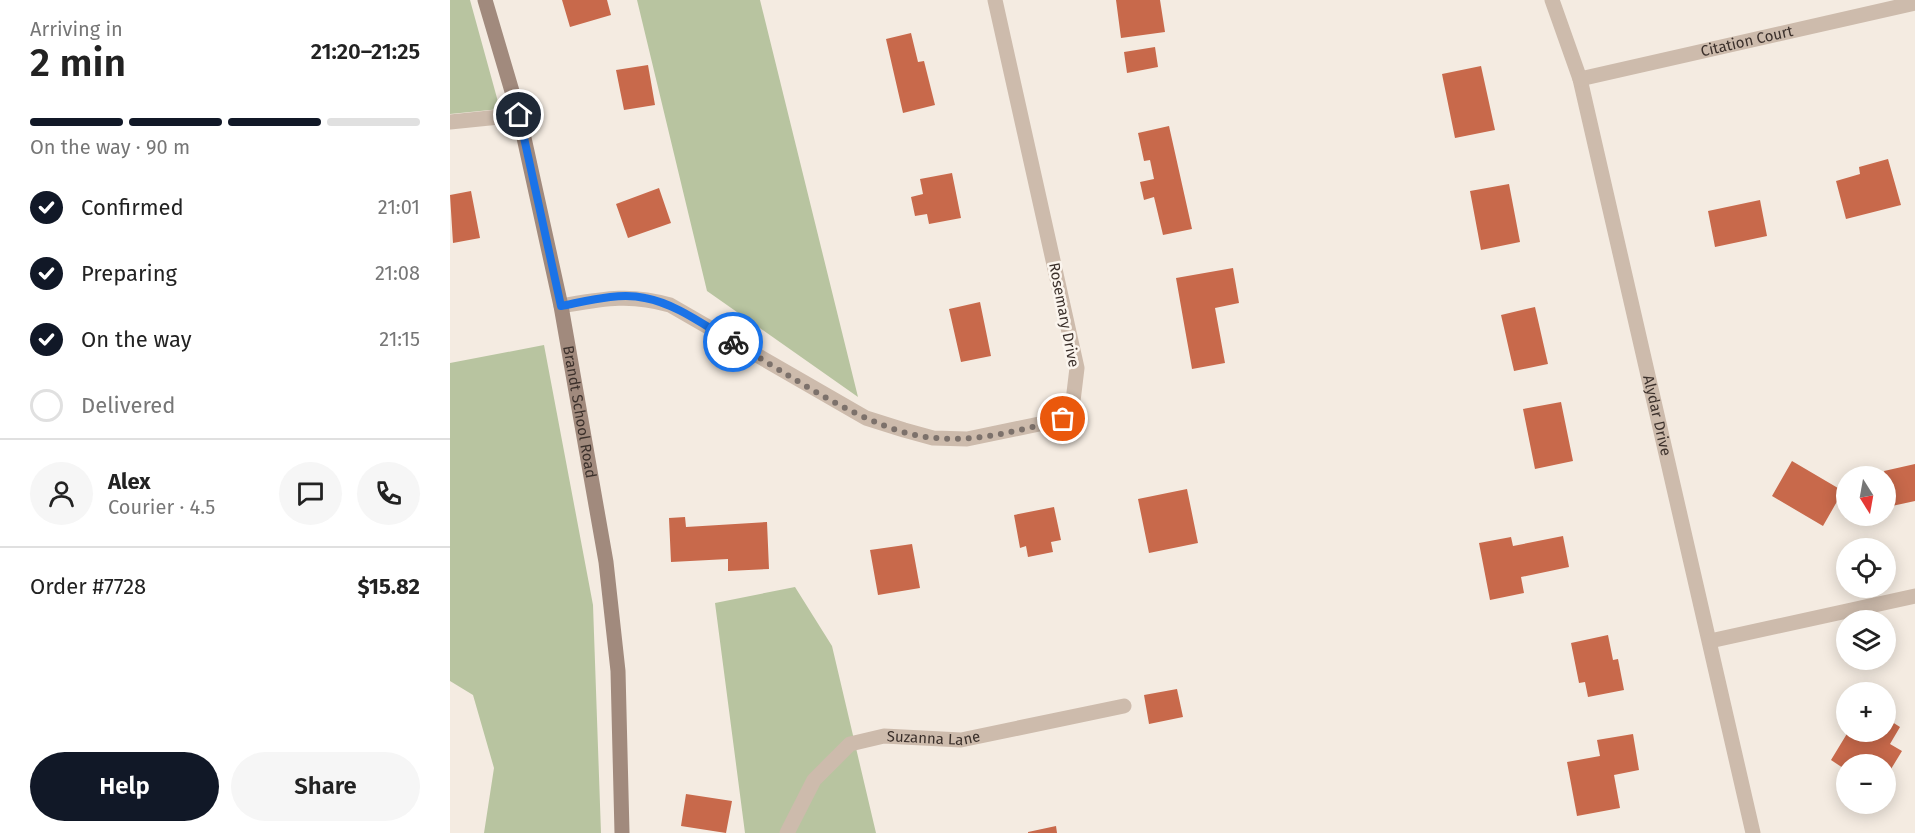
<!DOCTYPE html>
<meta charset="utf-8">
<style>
:root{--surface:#fff;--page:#f6f6f6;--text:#222;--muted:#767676;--line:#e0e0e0;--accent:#111827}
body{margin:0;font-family:"Fira Sans",sans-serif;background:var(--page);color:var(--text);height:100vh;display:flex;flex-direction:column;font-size:22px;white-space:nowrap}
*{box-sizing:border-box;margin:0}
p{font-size:20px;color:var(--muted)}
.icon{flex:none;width:33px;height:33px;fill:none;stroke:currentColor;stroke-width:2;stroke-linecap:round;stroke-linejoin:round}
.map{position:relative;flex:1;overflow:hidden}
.panel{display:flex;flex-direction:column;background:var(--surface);width:450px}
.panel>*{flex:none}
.needle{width:39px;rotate:169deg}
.buttons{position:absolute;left:1386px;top:466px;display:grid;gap:12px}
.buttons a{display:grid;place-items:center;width:60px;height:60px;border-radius:50%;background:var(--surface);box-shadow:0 3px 15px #0003;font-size:30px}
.pin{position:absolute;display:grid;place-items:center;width:51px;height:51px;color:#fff;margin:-26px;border:3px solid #fff;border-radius:50%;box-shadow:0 2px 6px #0007}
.courier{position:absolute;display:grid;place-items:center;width:60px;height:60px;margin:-30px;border:4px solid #1a73e8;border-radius:50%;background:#fff;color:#222;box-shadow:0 2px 8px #0007}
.headline em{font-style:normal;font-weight:600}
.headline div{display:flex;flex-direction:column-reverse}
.headline{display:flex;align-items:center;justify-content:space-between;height:102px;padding:0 30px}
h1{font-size:39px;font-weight:600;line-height:45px}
.bar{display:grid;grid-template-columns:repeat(4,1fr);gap:9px 6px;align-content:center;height:72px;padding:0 30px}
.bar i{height:8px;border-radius:4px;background:var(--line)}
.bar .active{background:var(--accent)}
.bar p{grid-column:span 4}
.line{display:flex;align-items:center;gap:15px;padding:0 30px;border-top:2px solid var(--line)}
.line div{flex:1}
.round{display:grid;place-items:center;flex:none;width:63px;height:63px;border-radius:32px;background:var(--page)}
ol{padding:0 30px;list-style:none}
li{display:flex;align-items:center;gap:18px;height:66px}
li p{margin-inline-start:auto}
li .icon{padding:6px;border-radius:50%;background:var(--accent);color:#fff;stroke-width:4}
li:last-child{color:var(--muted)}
li i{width:33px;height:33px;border:3px solid var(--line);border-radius:50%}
.action{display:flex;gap:12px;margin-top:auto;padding:12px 30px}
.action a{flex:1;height:69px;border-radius:36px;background:var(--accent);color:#fff;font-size:24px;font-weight:600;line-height:69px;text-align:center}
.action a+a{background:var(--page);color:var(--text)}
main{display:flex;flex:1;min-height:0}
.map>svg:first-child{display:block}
.green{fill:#b8c4a0}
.building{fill:#c8694b}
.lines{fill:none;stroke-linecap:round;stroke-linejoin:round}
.street{stroke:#cdbbac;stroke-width:15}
.secondary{stroke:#a18a7d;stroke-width:15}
.done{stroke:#7c716b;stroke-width:6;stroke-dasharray:0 10.8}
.route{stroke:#1a73e8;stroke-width:8}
.labels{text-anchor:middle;stroke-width:5;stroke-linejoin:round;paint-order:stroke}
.street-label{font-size:15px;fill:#3b302b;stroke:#fbf5ee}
</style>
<main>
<section class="panel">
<div class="headline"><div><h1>2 min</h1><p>Arriving in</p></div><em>21:20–21:25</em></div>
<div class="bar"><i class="active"></i><i class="active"></i><i class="active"></i><i></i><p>On the way · 90 m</p></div>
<ol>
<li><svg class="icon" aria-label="check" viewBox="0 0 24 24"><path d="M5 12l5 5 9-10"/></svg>Confirmed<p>21:01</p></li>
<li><svg class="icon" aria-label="check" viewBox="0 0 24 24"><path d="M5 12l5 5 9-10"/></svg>Preparing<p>21:08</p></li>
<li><svg class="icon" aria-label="check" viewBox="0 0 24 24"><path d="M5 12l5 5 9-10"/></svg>On the way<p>21:15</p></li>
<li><i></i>Delivered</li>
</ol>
<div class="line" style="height:108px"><a class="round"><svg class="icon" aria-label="person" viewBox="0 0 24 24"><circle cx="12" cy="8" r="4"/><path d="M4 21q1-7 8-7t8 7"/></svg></a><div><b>Alex</b><p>Courier · 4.5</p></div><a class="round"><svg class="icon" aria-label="chat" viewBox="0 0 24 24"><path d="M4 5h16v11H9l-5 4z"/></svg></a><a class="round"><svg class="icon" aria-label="phone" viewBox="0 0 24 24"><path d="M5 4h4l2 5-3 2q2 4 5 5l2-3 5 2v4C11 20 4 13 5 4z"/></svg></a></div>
<div class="line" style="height:78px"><div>Order #7728</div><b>$15.82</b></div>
<div class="action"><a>Help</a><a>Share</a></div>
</section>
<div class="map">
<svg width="1465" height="833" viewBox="0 0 1465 833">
<rect width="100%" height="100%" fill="#f4ebe1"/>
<path class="green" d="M0,0H20L50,109L0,114Z
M187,0H310L408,397L257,291Z
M94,345L143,605L151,833H34L44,768L23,695L0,681V363Z
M345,587L382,646L426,833H295L265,603Z"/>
<path class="building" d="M112,0H157L161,15L120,27Z
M666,0H710L715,32L671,38Z
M461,33L468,62L474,61L485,105L453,113L436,39Z
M705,47L708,67L677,73L674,52Z
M198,65L205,105L174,110L166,70Z
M1031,66L1045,130L1005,138L992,74Z
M719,126L742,229L713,235L704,197L694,200L690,182L704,179L700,160L694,161L688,133Z
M1438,159L1451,205L1396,219L1386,181L1410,174L1409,167Z
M502,173L511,218L479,224L477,214L465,216L461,197L473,194L470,179Z
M1059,184L1070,242L1031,250L1020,191Z
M209,188L221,223L178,238L166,204Z
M21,191L30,238L3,243L0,195Z
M1310,200L1317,236L1265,247L1258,211Z
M783,268L789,303L765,308L775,363L742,369L726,278Z
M530,302L541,356L511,362L499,309Z
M1085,307L1098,364L1064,371L1051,315Z
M1111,402L1123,461L1085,469L1073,409Z
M1342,461L1393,491L1373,526L1322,496Z
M1465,464V501L1442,506L1434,471Z
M737,489L748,543L699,553L688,499Z
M604,507L611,540L601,542L603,552L578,557L576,546L570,548L564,515Z
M235,517L236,527L317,522L319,569L278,571V559L221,562L219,518Z
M1113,536L1119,567L1071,577L1074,593L1040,600L1029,543L1061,537L1063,546Z
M462,544L470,588L428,595L420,550Z
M1158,635L1163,660L1168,659L1174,690L1138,697L1135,682L1129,683L1121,643Z
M727,689L733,717L699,724L694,695Z
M1436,718L1450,727L1440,744L1452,751L1438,774L1436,765H1396V770L1381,760L1398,732H1436Z
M1183,734L1189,770L1164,775L1170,808L1127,816L1117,762L1150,756L1147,740Z
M236,794L282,801L276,833L231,826Z
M606,826L607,833H578V832Z"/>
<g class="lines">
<g class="street">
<path id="s1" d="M1102,0L1130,79L1303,833"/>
<path id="s2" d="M1130,79L1465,3"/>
<path d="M0,122L69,115"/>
<path d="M111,306C152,299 179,293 220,305L416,418L454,430L483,438L517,439L613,419L623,401L627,368L545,0"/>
<path d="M1260,641L1465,596"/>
<path id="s3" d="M337,833L364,780L400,744L434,736L511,740L674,706"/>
</g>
<path class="secondary" id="s4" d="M35,0L69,115L111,306L156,562L168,671L172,833"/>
</g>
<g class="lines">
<path class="done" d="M283,342C339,374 421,434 486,438C528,442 572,430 613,419"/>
<path class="route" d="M69,115L111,306C137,301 169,292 195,298C227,304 255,326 283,342"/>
</g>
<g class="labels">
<g class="street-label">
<text dy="5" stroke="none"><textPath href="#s2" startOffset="171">Citation Court</textPath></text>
<text transform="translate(614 315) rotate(79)" y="5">Rosemary Drive</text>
<text dy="5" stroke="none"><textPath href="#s4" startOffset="423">Brandt School Road</textPath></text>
<text dy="5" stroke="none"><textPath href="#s1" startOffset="429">Alydar Drive</textPath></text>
<text dy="5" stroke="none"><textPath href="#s3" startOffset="195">Suzanna Lane</textPath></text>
</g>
</g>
</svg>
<div class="buttons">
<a><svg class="needle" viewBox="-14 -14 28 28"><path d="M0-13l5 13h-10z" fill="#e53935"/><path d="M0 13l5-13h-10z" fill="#767676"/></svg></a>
<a><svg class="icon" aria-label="locate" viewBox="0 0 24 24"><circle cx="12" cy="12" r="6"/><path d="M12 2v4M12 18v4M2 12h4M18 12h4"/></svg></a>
<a><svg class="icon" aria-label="layers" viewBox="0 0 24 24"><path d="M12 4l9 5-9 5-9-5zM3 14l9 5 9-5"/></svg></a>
<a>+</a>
<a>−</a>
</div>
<div class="pin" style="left:613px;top:419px;background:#ea580c"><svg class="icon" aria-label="bag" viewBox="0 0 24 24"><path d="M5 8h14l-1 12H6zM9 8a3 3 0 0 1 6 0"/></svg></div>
<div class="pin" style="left:69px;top:115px;background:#1f2937"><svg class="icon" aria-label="home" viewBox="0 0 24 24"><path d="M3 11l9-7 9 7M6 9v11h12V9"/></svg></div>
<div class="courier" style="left:283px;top:342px"><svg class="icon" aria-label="bike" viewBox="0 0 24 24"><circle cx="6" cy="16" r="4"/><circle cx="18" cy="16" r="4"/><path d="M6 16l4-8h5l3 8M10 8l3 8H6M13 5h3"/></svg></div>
</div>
</main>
